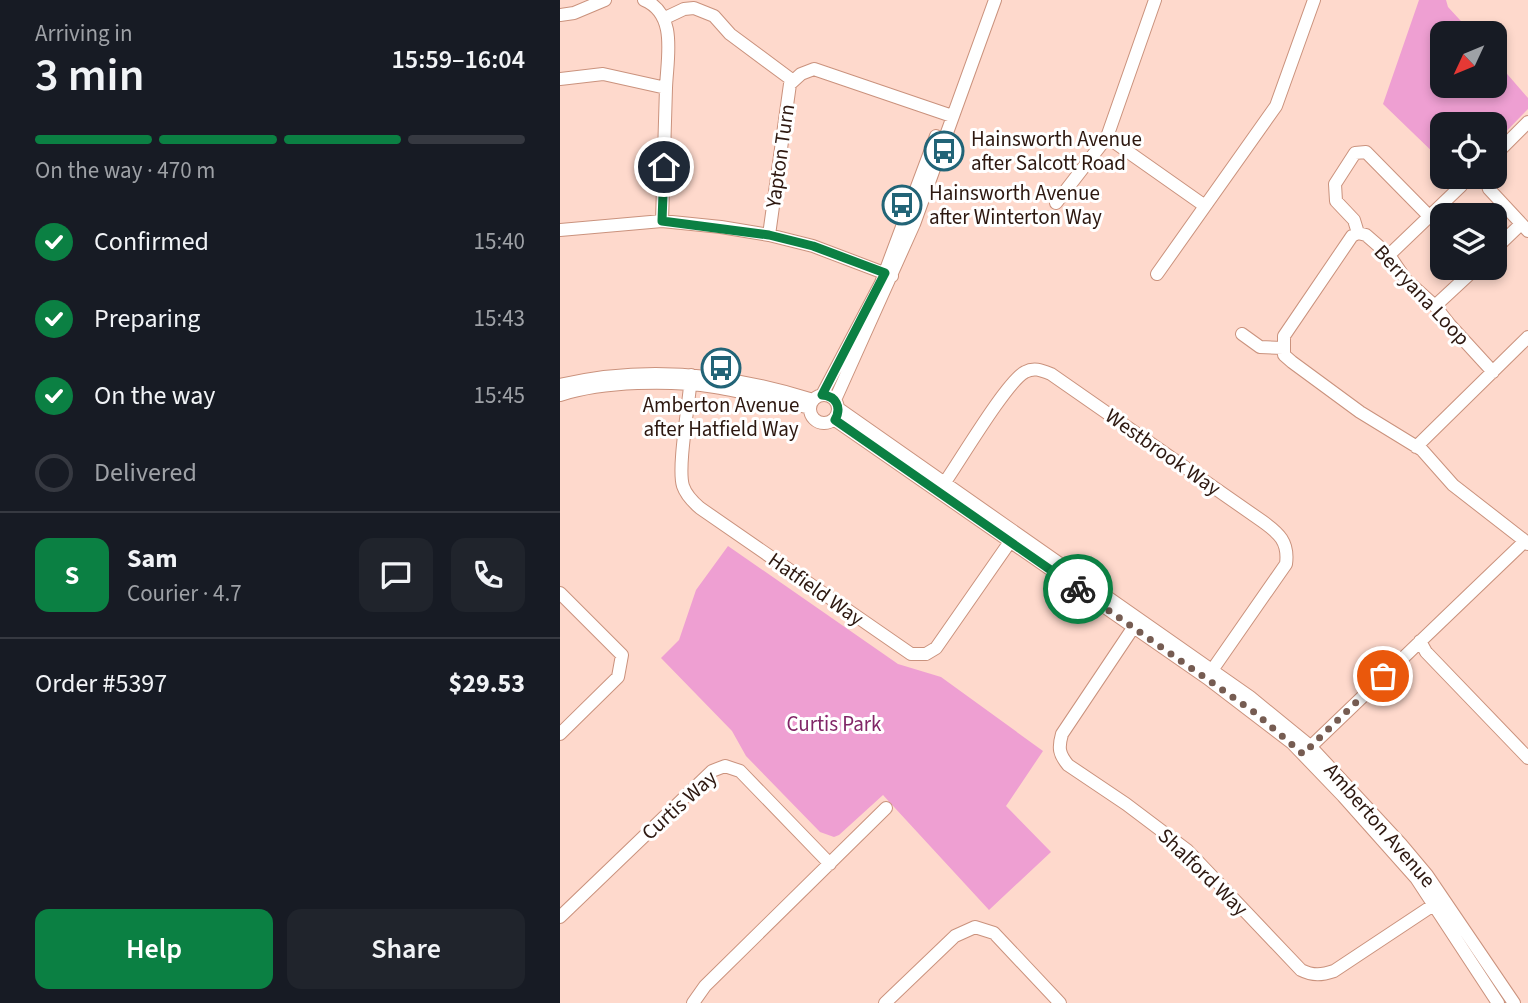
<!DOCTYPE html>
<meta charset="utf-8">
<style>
:root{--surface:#171b24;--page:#20242c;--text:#f1f3f6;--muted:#9ea1a6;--line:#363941;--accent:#0b8043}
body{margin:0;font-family:"Source Sans 3",sans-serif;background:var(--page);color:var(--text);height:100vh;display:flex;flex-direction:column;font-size:26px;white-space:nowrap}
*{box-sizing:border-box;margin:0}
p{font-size:23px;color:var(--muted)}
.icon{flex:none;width:38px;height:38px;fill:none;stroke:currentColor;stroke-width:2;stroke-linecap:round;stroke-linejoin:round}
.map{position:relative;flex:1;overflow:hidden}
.panel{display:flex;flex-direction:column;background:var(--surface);width:560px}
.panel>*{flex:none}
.needle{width:46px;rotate:226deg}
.fabs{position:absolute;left:870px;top:21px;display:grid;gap:14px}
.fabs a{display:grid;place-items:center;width:77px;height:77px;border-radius:14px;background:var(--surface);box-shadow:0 4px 10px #0003;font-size:35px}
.pin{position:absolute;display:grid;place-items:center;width:60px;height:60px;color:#fff;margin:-30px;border:4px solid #fff;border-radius:50%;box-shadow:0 2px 7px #0007}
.courier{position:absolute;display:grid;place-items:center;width:70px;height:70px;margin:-35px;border:5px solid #0b8043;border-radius:50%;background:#fff;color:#222;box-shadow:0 2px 9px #0007}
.overview em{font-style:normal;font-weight:600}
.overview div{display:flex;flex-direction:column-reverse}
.overview{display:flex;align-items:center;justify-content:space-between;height:119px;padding:0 35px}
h1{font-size:46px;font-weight:600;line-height:52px}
.bar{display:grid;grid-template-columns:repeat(4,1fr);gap:10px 7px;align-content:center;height:84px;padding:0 35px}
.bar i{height:9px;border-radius:5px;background:var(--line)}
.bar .current{background:var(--accent)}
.bar p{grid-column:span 4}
.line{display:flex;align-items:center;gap:18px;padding:0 35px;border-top:2px solid var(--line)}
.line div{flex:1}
.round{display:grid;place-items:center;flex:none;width:74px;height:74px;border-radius:14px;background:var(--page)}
ol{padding:0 35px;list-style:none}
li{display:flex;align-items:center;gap:21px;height:77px}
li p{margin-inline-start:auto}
li .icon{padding:7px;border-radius:50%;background:var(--accent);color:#fff;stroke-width:4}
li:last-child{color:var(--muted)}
li i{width:38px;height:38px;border:4px solid var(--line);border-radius:50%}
.button{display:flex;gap:14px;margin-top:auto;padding:14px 35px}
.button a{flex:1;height:80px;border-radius:14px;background:var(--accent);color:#fff;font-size:28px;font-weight:600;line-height:80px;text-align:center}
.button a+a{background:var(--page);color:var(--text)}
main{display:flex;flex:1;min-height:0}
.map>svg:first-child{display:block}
.green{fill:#ee9fd2}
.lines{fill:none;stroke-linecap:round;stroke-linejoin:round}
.minor-casing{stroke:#ca927d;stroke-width:14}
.minor{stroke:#fff;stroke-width:12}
.done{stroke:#765c52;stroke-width:7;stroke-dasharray:0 12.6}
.route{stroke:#0b8043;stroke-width:9}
.labels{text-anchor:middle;stroke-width:6;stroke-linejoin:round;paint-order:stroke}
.poi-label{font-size:21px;fill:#2d1810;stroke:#fff;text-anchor:start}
.street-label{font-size:21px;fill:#2d1810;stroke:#fff}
.park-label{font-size:21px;fill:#812667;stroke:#fff}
</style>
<main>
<section class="panel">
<div class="overview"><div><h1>3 min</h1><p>Arriving in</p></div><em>15:59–16:04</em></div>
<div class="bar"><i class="current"></i><i class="current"></i><i class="current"></i><i></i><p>On the way · 470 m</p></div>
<ol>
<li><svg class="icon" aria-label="check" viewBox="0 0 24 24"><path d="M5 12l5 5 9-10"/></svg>Confirmed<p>15:40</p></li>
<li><svg class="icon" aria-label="check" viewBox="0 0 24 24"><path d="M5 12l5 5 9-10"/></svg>Preparing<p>15:43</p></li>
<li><svg class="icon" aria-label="check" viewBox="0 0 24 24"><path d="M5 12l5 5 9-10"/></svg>On the way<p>15:45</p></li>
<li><i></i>Delivered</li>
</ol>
<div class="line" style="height:126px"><b class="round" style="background:var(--accent);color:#fff">S</b><div><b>Sam</b><p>Courier · 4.7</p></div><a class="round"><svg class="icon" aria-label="chat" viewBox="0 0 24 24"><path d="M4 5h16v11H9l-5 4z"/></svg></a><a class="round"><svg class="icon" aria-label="phone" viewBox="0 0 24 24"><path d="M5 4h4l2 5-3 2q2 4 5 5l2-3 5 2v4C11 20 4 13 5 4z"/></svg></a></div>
<div class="line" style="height:91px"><div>Order #5397</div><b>$29.53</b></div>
<div class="button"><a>Help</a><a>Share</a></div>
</section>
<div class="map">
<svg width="968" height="1003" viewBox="0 0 968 1003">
<rect width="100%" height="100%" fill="#fed9cc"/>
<path class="green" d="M859,0H886L888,7L912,33H882V86H934L935,60L968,98V109L935,143L934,124H882V161L823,104Z
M168,546L338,664L381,677L483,751L446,806L491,852L429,910L323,795L279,835L274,837L260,832L186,756L172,731L101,658L119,640L136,590Z"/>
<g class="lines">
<defs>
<path id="minor" d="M84,0C118,14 107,58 106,88
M0,15L14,13L45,0
M105,18L124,9L134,8L154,16L170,34L232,80
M0,79L43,74L106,88L102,221
M547,137L645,206
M934,156L968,122
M925,177L929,189L968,231
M496,203L547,137L595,0
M0,230L102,221L161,227L209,235L253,246L332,276
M798,233L794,220L776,201L775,184L795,153L806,152L869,216
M209,235L230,84L241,74L254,69L392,116
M934,250L961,224
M829,255L901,186
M597,274L716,106L754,0
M875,306L916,268
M682,334L700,347L723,348
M933,372L890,325L875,306L846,280L829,255L806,235L798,233L792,236L724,336V355L732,362L800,412L862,450L893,485L965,541
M131,375C130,399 117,467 123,486C126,495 133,502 140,508L351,654H366L376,648L454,536
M0,385C84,365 171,374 253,400
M250 409a14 14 0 1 1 28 0a14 14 0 1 1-28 0Z
M0,395C44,381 110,380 155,387C187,392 218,401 250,408
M262,395L321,283L376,136
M275,400L354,224L435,0
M279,409L690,697L750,746L841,844L867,875L954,1003
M275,420L647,678L732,743L783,796L856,878L938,1003
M856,447L968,337
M381,488C397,466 446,382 465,372C474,367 481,370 491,374L702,521C719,533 729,542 726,564L648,676
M0,593L62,655L58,677L0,734
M577,622L502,734C498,748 499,754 508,765L566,804L627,850L741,970C753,976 762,975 774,971L881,900
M860,641L866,652L968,758
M746,751L965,541L968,544
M0,917L152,771L165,766L180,771L270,864
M133,1003L145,986L326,808
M325,1003L395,936L415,927L434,933L500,1003"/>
</defs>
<use href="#minor" class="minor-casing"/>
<use href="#minor" class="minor"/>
</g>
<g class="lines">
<path class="done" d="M518,589L694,712L743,754L823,676"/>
<path class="route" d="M104,167L102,221L209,235L253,246L325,273L262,395C276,396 282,407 275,420L518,589"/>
</g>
<defs>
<symbol id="bus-ring" viewBox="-11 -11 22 22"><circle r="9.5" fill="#fff" stroke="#226477" stroke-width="1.5"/><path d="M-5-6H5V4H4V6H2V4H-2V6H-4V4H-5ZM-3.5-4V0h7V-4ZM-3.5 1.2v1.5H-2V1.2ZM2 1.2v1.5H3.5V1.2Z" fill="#226477"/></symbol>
</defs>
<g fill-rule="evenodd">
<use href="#bus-ring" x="362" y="129" width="44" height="44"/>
<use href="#bus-ring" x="320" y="183" width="44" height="44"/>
<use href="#bus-ring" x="139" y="346" width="44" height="44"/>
</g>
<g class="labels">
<g class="poi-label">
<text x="411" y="146">Hainsworth Avenue<tspan x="411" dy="24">after Salcott Road</tspan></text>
<text x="369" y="200">Hainsworth Avenue<tspan x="369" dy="24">after Winterton Way</tspan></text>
<text x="161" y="412" text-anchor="middle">Amberton Avenue<tspan x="161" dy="24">after Hatfield Way</tspan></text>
</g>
<g class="street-label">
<text transform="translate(220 156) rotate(-82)" y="7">Yapton Turn</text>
<text transform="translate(862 295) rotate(47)" y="7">Berryana Loop</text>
<text transform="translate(603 452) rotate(35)" y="7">Westbrook Way</text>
<text transform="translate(256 589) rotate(35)" y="7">Hatfield Way</text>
<text transform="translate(119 805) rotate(-42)" y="7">Curtis Way</text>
<text transform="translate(820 825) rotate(49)" y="7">Amberton Avenue</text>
<text transform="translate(643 872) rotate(44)" y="7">Shalford Way</text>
</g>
<g class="park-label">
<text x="274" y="731">Curtis Park</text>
</g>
</g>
</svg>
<div class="fabs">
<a><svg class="needle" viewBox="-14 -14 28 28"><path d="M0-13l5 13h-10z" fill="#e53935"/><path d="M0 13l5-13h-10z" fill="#9ea1a6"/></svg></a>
<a><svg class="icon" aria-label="locate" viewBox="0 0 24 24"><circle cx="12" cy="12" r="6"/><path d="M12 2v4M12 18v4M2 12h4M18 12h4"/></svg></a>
<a><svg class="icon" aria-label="layers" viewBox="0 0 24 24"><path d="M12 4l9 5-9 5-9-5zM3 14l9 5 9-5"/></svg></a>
</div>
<div class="pin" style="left:823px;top:676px;background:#ea580c"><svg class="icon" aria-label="bag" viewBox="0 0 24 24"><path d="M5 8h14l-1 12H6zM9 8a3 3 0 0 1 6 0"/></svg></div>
<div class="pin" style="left:104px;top:167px;background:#1f2937"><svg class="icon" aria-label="home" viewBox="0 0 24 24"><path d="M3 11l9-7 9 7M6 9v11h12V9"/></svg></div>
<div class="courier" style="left:518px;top:589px"><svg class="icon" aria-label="bike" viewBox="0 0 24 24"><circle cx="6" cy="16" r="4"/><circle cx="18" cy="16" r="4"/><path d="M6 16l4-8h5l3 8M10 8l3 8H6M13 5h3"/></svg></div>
</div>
</main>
